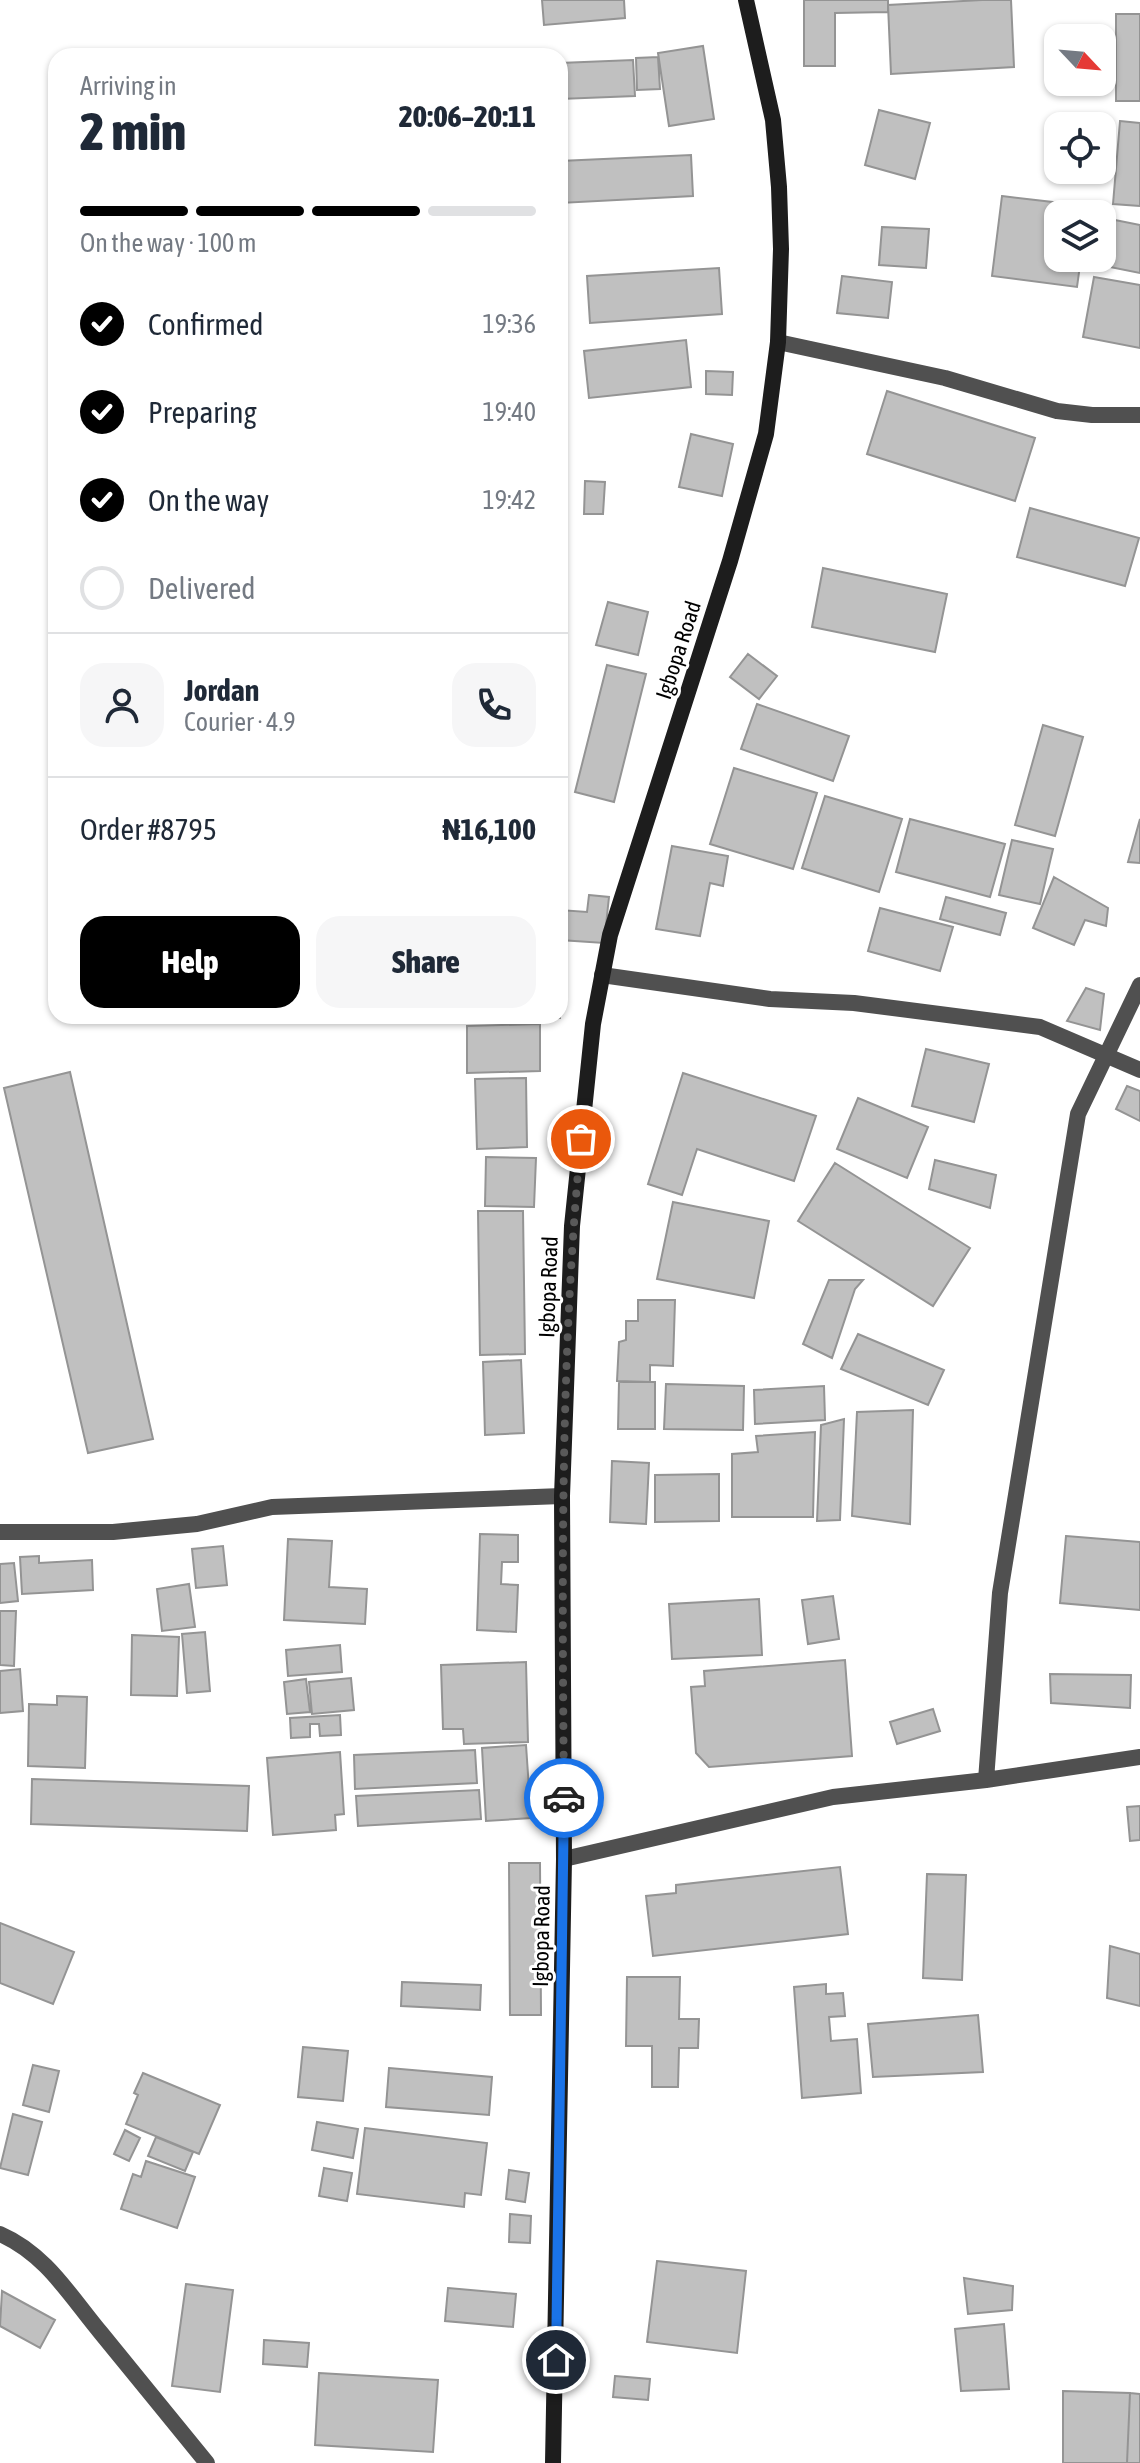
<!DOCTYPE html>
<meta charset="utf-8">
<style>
:root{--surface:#fff;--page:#f6f6f7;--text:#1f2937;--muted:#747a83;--line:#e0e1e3;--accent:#000}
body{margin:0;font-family:"Asap Condensed",sans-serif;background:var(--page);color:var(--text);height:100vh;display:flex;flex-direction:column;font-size:30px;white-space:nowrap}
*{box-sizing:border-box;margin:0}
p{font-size:26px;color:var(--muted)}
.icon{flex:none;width:44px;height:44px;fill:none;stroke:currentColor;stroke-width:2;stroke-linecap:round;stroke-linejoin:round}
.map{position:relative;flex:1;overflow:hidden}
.panel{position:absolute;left:48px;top:48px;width:520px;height:976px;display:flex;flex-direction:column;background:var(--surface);border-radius:24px;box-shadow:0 2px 6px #0004}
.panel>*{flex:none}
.needle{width:52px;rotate:116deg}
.buttons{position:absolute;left:1044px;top:24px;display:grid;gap:16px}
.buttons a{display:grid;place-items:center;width:72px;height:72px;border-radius:16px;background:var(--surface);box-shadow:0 2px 6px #0004;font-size:40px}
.pin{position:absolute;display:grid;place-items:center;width:68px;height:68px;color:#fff;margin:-34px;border:4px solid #fff;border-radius:50%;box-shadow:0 2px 8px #0007}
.courier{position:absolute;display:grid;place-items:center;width:80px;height:80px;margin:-40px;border:6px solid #1a73e8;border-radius:50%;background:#fff;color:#222;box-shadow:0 2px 10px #0007}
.headline em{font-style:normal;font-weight:800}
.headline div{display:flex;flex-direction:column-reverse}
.headline{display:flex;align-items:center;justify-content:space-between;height:136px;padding:0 32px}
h1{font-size:52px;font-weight:800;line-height:60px}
.bar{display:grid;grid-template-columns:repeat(4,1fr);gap:12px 8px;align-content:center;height:96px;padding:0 32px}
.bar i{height:10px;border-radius:6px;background:var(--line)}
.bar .on{background:var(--accent)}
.bar p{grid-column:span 4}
.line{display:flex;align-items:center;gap:20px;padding:0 32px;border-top:2px solid var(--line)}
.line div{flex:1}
.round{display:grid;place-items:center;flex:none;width:84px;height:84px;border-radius:24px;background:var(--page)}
ol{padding:0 32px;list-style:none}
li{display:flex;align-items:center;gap:24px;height:88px}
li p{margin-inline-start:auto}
li .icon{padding:8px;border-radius:50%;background:var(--accent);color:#fff;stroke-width:4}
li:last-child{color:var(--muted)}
li i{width:44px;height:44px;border:4px solid var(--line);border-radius:50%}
.action{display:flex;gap:16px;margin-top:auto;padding:16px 32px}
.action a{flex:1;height:92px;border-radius:24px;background:var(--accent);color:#fff;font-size:32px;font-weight:800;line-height:92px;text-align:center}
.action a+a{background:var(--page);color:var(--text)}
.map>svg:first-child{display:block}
.building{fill:#c0c0c0;stroke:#949494;stroke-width:2}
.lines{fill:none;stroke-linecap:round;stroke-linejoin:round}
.street{stroke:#505050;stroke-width:16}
.secondary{stroke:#1d1d1d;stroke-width:16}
.done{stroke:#595959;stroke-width:8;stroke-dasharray:0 14.4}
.route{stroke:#1a73e8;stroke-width:10}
.labels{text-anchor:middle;stroke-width:6;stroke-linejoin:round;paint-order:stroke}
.street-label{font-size:22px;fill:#000;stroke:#fff}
</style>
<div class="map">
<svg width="1140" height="2463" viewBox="0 0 1140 2463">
<rect width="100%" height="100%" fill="#fff"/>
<path class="building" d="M542,0H624L625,18L544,25Z
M804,0H888V12L835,13V66H804Z
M982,0H1011L1014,67L891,74L888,5Z
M1116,14H1140V101H1116Z
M703,46L714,119L669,126L658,53Z
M658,57L660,89L637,90L636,58Z
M633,60L635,96L560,99V63Z
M879,110L930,123L915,179L865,165Z
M1120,121L1140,123V206L1113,204Z
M691,155L693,196L560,203V161Z
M1002,196L1087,206L1086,214H1058V258H1081L1077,287L992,276Z
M1110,219L1140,225V273L1100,265Z
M882,227L929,229L926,268L879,265Z
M719,268L722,314L590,323L587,276Z
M842,276L892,282L888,318L837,313Z
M1094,277L1140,285V348L1083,337Z
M686,340L691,387L589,398L584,351Z
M706,371L733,372L732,395L706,394Z
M887,391L1035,438L1015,501L867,454Z
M691,434L733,444L722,496L679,487Z
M585,481L605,482L603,514H584Z
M1030,508L1139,538L1125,586L1017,557Z
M823,568L947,594L935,652L812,627Z
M608,602L648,612L638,655L596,645Z
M748,654L777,676L759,699L730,677Z
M607,665L646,674L614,802L575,792Z
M757,704L849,736L833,781L741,749Z
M1043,725L1083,737L1055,836L1015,825Z
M734,768L817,793L793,869L710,844Z
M825,796L902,819L879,892L802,868Z
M910,819L1005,844L990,897L896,872Z
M1140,819V863L1128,862Z
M1012,840L1053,849L1040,904L999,895Z
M672,846L728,856L723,886L710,883L700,936L656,929Z
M1054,877L1108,908L1106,926L1085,920L1074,945L1033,928Z
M589,895L609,897L604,943L560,940V910L587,912Z
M946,897L1006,913L1000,935L940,919Z
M880,908L953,927L940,971L868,951Z
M1086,988L1104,994L1100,1030L1067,1021Z
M560,997V1018L461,1021V1016H560Z
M540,1024V1071L467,1073V1026Z
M926,1049L989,1064L974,1122L912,1106Z
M70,1072L153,1439L88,1453L4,1088Z
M683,1073L816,1116L794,1181L697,1149L682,1195L648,1184Z
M526,1078L527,1147L477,1149L475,1079Z
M1127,1086L1140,1091V1121L1116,1109Z
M858,1098L928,1127L907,1178L837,1149Z
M486,1157L536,1158L534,1207L485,1206Z
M935,1160L996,1175L990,1208L929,1189Z
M835,1163L970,1248L933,1306L798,1221Z
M673,1202L769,1221L754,1298L657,1279Z
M478,1211H523L525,1354L480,1355Z
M829,1280H863L855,1289L832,1358L803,1344Z
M638,1300H675L673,1366L650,1365V1382L617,1381L619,1342L626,1340V1321H638Z
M858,1334L944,1370L928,1405L841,1369Z
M521,1360L524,1433L485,1435L483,1362Z
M619,1382H655V1429H618Z
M666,1384L744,1386L743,1430L664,1429Z
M824,1386L825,1420L755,1424L754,1390Z
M913,1410L910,1524L852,1516L857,1412Z
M844,1419L840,1520L817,1521L821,1425Z
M815,1432L813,1517H732V1454L758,1452L756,1436Z
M612,1461L649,1463L646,1524L610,1522Z
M719,1474V1521L655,1522V1475Z
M480,1534L518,1535V1562H502L501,1584L518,1585L516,1632L477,1630Z
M1066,1536L1140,1542V1610L1060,1603Z
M288,1539L332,1541L329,1587L367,1589L365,1624L284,1620Z
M223,1546L227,1585L196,1588L192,1549Z
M39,1556V1563L92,1560L93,1590L22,1594L20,1557Z
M14,1563L18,1601L0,1603V1564Z
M189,1584L195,1627L162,1631L157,1589Z
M833,1596L839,1639L808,1644L802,1600Z
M759,1599L762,1655L672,1659L669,1604Z
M0,1611H16L14,1666L0,1665Z
M205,1632L210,1691L187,1693L182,1634Z
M132,1635L179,1637L177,1696L131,1695Z
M340,1645L342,1672L288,1676L286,1650Z
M845,1660L852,1756L709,1767L696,1753L691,1687L705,1686L704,1671Z
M526,1662L528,1742L464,1744L463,1729H443L441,1665Z
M20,1669L23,1711L0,1713V1671Z
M1050,1674L1131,1675L1130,1708L1051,1703Z
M351,1678L354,1710L312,1714L309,1682Z
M306,1679L310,1712L287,1714L284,1682Z
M57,1696L87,1697L85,1768L28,1766L29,1704L57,1705Z
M933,1709L940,1731L897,1744L890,1722Z
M340,1715L341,1735L320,1736L319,1724H310V1737L291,1738L290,1718Z
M526,1745L531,1818L486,1821L482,1748Z
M475,1750L477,1783L355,1789L354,1755Z
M340,1752L344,1814L335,1815L336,1830L273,1835L267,1758Z
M32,1779L249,1786L247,1831L31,1824Z
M479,1790L481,1819L358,1826L356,1796Z
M1140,1806V1840L1130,1841L1127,1807Z
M509,1863H540L541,2015H510Z
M840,1867L848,1934L653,1956L646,1896L676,1893V1885Z
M927,1874L966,1875L962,1980L923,1978Z
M0,1923L74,1952L53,2004L0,1983Z
M1110,1946L1140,1954V2006L1107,1998Z
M627,1977H680L679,2019H699L698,2048H679L678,2087H652V2046H626Z
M402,1982L481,1985L480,2010L401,2006Z
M826,1984V1994L843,1993L845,2016L829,2017L831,2041L857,2039L861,2093L802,2098L794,1987Z
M978,2015L983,2072L873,2077L868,2024Z
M303,2047L348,2051L343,2101L298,2097Z
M33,2065L59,2071L49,2112L23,2105Z
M389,2068L492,2077L489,2115L386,2107Z
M143,2073L220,2105L199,2154L126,2124L138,2095L134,2093Z
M13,2114L42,2122L28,2175L0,2168Z
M317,2122L358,2129L353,2158L312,2150Z
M365,2128L487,2143L481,2195L465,2193L464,2207L357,2194Z
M125,2130L140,2138L129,2161L114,2154Z
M156,2137L193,2152L185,2171L148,2156Z
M146,2161L195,2177L177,2228L121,2209L133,2174L141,2177Z
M324,2168L352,2173L347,2201L319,2196Z
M509,2170L529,2173L525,2202L506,2199Z
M510,2214L531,2216L530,2243L509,2242Z
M657,2261L746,2271L737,2353L647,2342Z
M964,2278L1013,2286L1012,2310L968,2314Z
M186,2284L233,2290L220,2392L172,2386Z
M448,2288L516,2294L513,2327L445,2321Z
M2,2291L55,2320L40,2348L0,2326Z
M1004,2324L1009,2389L961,2391L955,2329Z
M264,2340L309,2343L307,2367L263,2364Z
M319,2373L438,2380L433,2452L315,2445Z
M615,2376L650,2379L648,2400L613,2397Z
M1063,2391L1130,2393L1127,2463H1063Z
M1130,2393L1140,2394V2463H1127Z"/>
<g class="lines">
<path class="street" d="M778,342L945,378L1057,411L1092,415H1140
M602,975L770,999L854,1003L1040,1027L1140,1070
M0,1532H113L197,1524L272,1507L562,1496
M986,1780L1000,1593L1078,1114L1140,985
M564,1859L833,1797L986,1780L1140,1757
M0,2234C46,2254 70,2296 101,2333C136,2376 172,2420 207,2463"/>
<path class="secondary" d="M553,2463L564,1859L562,1496L572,1226L593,1024L610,935L730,561L766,434L778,342L781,249L779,187L773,120L746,0"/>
</g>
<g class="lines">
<path class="done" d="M564,1798C562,1578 560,1358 581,1139"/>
<path class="route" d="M556,2360L564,1798"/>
</g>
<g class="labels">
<g class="street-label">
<text transform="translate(678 650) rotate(-72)" y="8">Igbopa Road</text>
<text transform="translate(548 1287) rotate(-88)" y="8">Igbopa Road</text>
<text transform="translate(541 1936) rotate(-89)" y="8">Igbopa Road</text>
</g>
</g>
</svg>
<div class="buttons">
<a><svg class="needle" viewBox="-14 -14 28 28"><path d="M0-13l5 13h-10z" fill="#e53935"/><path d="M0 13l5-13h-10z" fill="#747a83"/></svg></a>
<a><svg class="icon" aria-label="locate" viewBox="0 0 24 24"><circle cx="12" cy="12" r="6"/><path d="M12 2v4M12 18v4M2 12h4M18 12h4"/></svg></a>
<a><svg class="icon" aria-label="layers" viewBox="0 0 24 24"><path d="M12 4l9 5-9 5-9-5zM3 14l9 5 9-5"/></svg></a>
</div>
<div class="pin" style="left:581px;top:1139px;background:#ea580c"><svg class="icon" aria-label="bag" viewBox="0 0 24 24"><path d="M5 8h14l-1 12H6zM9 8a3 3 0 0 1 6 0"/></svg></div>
<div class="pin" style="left:556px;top:2360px;background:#1f2937"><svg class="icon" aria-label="home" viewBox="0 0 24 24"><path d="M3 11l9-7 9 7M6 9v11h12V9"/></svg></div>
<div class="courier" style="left:564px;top:1798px"><svg class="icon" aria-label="car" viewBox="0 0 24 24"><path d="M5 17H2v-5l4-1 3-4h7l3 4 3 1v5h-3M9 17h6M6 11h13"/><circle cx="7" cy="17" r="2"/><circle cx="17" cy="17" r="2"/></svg></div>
<section class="panel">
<div class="headline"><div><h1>2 min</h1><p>Arriving in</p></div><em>20:06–20:11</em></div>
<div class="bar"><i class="on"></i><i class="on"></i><i class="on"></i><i></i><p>On the way · 100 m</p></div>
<ol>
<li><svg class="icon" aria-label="check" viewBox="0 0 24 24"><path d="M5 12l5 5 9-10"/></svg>Confirmed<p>19:36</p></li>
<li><svg class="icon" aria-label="check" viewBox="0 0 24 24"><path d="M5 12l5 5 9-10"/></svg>Preparing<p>19:40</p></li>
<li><svg class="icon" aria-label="check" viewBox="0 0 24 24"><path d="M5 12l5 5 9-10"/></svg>On the way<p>19:42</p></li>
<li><i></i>Delivered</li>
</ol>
<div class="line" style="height:144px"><a class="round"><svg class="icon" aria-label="person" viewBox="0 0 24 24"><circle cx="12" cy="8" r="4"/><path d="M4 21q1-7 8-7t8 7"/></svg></a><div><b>Jordan</b><p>Courier · 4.9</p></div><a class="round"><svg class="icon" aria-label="phone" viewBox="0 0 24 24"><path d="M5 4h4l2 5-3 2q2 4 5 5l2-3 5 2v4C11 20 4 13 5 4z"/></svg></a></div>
<div class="line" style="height:104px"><div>Order #8795</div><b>₦16,100</b></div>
<div class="action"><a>Help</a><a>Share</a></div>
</section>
</div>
